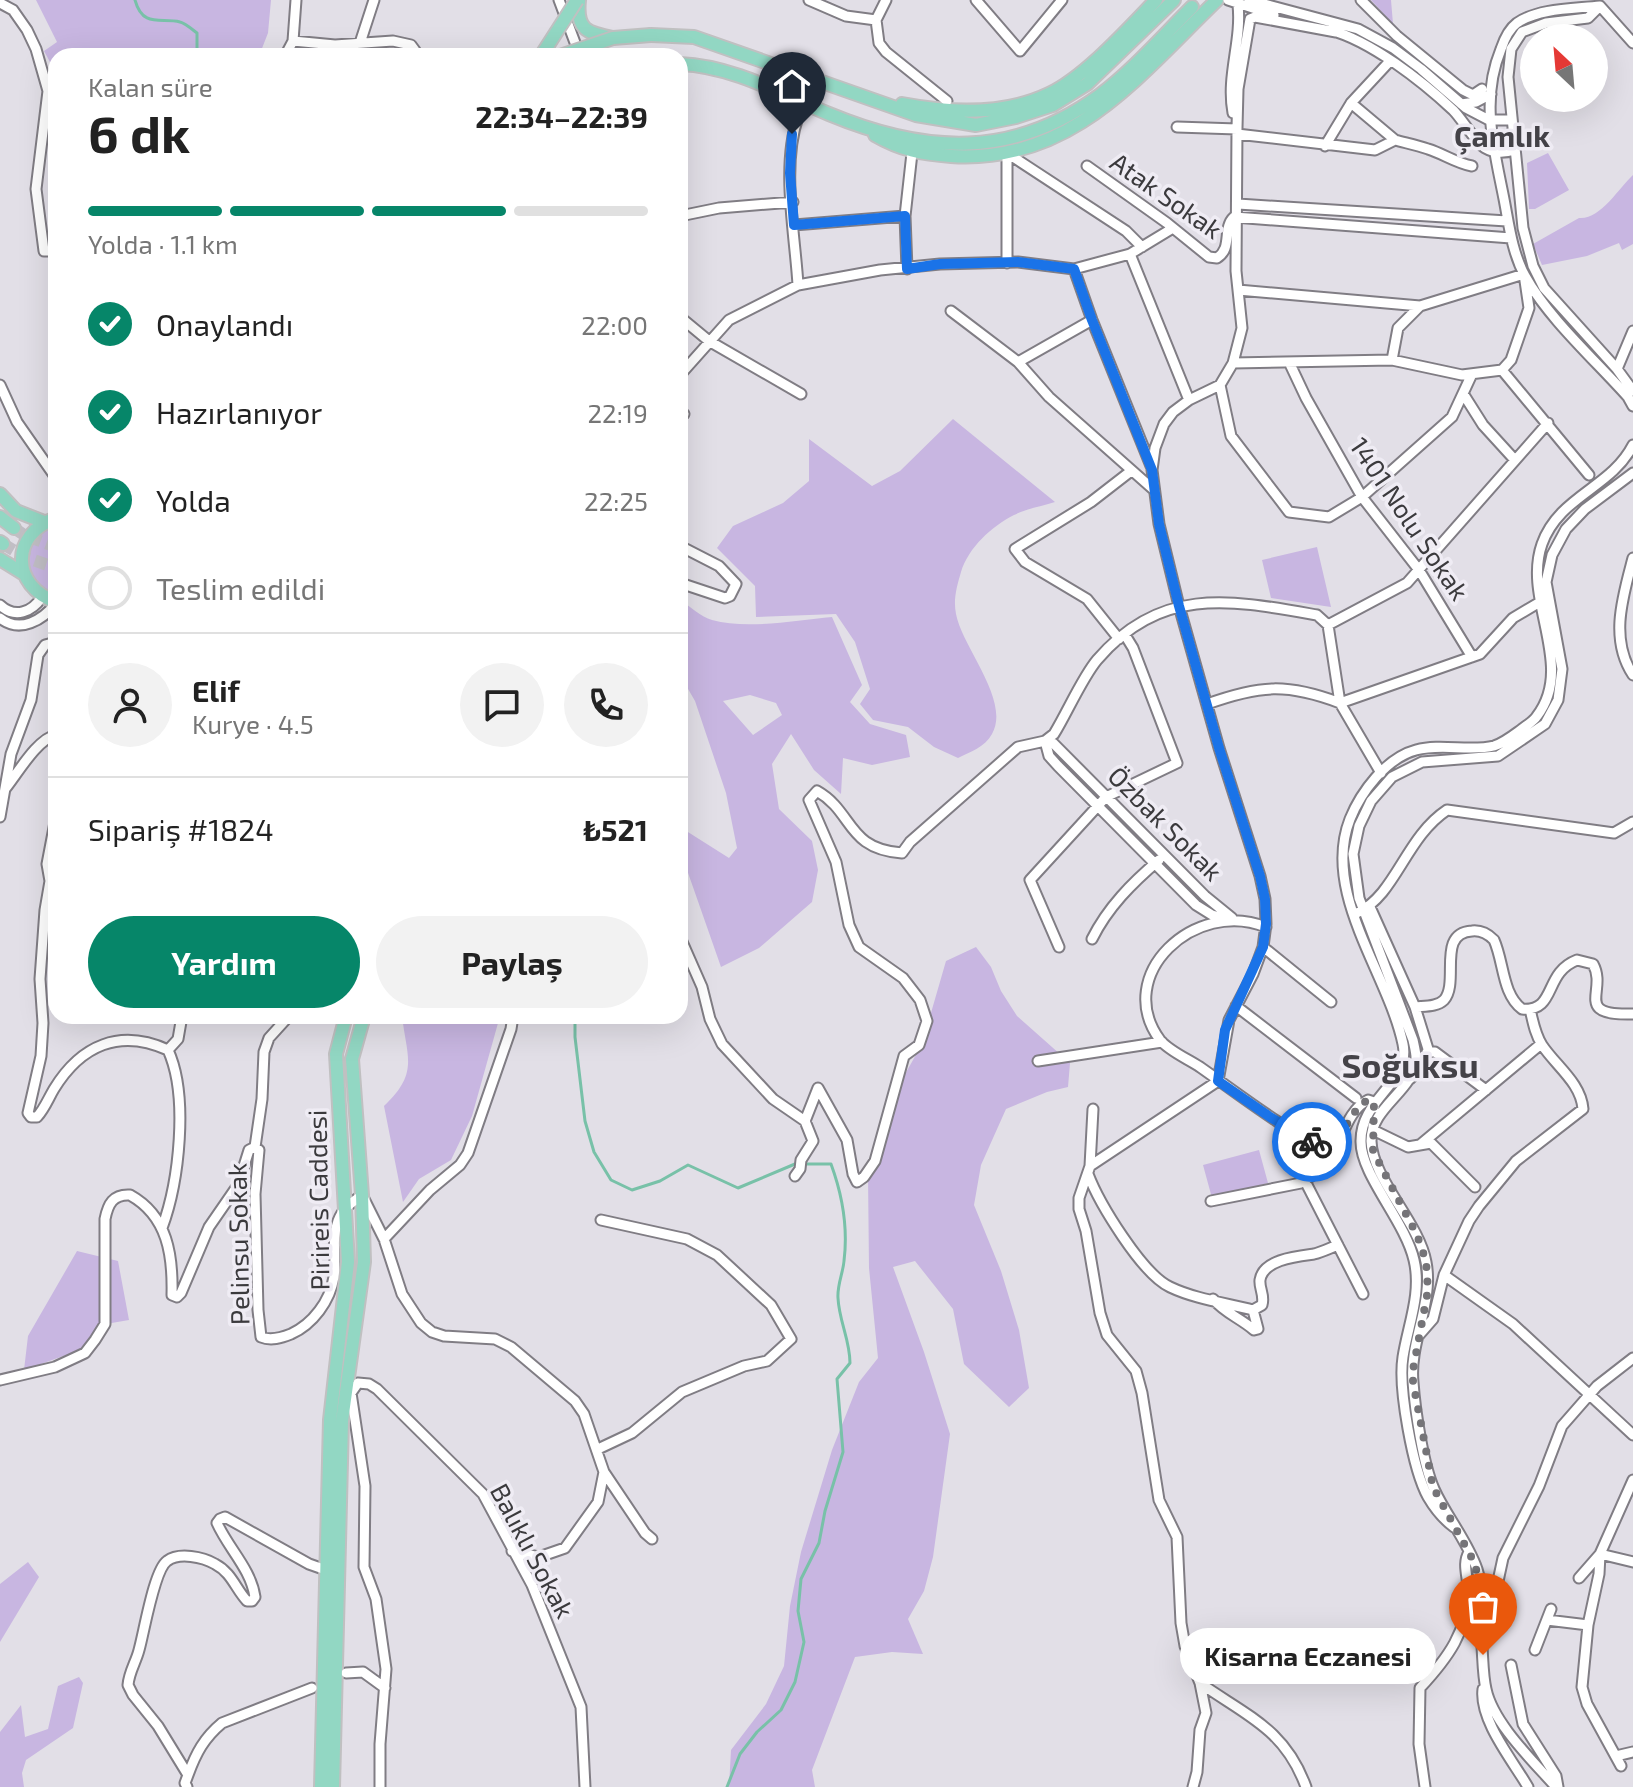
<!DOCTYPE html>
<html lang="tr">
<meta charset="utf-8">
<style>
:root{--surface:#fff;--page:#f2f2f2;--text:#222;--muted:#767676;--line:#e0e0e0;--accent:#068669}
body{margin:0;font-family:"Exo 2",sans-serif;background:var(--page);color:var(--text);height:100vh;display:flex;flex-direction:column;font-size:30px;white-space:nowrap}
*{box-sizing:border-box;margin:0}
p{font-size:26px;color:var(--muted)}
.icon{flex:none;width:44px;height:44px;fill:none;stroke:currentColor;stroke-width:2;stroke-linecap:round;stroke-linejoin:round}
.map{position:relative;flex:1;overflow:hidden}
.details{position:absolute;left:48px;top:48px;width:640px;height:976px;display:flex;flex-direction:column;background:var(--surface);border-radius:24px;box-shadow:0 8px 32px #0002}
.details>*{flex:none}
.needle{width:52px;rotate:334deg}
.fabs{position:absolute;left:1520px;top:24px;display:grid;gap:16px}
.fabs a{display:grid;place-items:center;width:88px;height:88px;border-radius:50%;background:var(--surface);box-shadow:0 8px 32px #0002;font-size:40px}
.pin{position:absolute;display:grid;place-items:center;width:68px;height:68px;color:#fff;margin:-82px -34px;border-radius:50% 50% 50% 0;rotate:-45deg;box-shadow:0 0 8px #0007}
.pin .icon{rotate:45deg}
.courier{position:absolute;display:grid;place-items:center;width:80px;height:80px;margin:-40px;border:6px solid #1a73e8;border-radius:50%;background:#fff;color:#222;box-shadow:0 2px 10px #0007}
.bubble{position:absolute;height:56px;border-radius:28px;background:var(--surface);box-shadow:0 8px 32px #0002;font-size:26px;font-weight:700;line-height:56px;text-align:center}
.overview em{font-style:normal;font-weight:700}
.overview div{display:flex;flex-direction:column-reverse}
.overview{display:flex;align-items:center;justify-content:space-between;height:136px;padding:0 40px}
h1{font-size:52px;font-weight:700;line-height:60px}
.bar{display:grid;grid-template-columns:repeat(4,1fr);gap:12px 8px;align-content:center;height:96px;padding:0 40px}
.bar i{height:10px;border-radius:6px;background:var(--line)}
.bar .selected{background:var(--accent)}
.bar p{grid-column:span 4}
.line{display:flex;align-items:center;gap:20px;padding:0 40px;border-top:2px solid var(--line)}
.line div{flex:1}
.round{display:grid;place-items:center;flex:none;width:84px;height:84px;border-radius:42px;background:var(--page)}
ol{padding:0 40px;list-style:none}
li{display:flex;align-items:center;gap:24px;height:88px}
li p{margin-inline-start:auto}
li .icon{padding:8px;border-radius:50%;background:var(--accent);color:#fff;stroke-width:4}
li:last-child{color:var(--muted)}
li i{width:44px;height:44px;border:4px solid var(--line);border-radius:50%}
.primary-button{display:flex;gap:16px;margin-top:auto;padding:16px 40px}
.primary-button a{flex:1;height:92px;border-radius:48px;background:var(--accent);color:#fff;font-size:32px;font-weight:700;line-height:92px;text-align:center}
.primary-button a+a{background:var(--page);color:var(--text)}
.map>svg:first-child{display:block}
.green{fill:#c8b6e1;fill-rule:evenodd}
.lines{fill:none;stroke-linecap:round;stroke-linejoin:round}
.stream{stroke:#78c1a8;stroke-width:3}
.major-tunnel{stroke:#c1bec5;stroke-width:12;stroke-dasharray:12 6;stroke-linecap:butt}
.minor-casing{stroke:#807d84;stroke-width:13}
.major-casing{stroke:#c0c0c1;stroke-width:16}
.minor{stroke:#fff;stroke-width:9}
.major{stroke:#92d7c3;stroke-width:12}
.major-bridge-casing{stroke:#c0c0c1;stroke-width:16;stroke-linecap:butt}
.major-bridge{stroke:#92d7c3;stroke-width:12}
.done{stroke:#757478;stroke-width:8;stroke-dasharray:0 14.4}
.route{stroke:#1a73e8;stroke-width:10}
.labels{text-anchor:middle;stroke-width:7;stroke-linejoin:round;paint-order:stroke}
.street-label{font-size:26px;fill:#3b3a3d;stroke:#efecf4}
.quarter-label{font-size:30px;font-weight:bold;fill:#444248;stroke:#efecf4}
.district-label{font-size:34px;font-weight:bold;fill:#444248;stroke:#efecf4}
</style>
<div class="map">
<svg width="1633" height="1787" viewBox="0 0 1633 1787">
<rect width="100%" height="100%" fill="#e2dfe7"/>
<path class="green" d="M36,0H271L268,33L259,56H56V73L44,51L57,42Z
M1371,0H1391L1393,24Z
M1548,153L1569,190L1535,209H1529L1527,163Z
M1633,175V244L1622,250L1619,243L1587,256L1542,265L1533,244L1579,218C1600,220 1618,189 1633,175Z
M953,419L1055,502C1042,506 1026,509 1014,515C991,527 969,547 961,572C957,586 953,599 956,614C962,647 1011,701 992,734C985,747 970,752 958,758L934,747L908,727L873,720L860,704L870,689L855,642L836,614L756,617L755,586L717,548L733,526L783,503L809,481V439L872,486L900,471Z
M56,521V599L26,572C27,540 29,537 56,521Z
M1317,547L1331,607L1271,598L1262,560Z
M680,600C690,606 701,617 712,620C747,630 796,620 832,617L862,685L850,702L870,724L906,735L910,757L872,765L843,758L841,794L814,770L791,734L772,764L779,809L812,841L818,870L812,902L759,948L721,967L680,850V827L729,858L737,848L726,793L695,701L680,675ZM750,695L776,703L782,715L753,735L723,701Z
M976,947L991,967L1001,991L1017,1016L1070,1063L1068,1087L1047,1092L1006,1109L981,1165L974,1205L1001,1271L1019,1330L1029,1388L1009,1407L964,1364L953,1309L915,1261L893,1267L924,1352L950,1434L933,1557L924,1591L908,1619L923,1654L892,1652L855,1657L812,1770L815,1787H729L731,1750L766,1704L784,1666L790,1606L801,1552L832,1450L859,1382L878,1358L869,1268L868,1175L895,1092L922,1044L946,961Z
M402,1016H500L472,1116L451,1160L419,1179L403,1202L384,1106C419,1073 407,1058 402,1016Z
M1259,1150L1268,1183L1212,1198L1203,1165Z
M77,1251L118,1261L129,1320L100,1325L83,1349L24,1370L28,1336Z
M28,1562L39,1577L0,1642V1584Z
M79,1677L83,1683L73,1728L26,1760L22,1773L24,1787H0V1732L21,1705L25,1737L48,1729L58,1686Z"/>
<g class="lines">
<path class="stream" d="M135,0C143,29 162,17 180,22C185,23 193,30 197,33V56
M575,1016V1037L585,1121L594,1152L611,1180L632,1190L660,1181L688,1165L738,1188L795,1164H831C842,1194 848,1229 844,1261C843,1273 837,1285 838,1298C839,1321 850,1340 850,1363L837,1379L843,1452L825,1511L819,1543L801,1579L798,1611L804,1642L795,1682L781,1710L757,1732L740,1754L727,1787"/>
<path class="major-tunnel" d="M14,528L24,535L56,547
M3,544L25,557L56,568"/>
<defs>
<path id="minor" d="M559,0L580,56
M809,0L846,16L876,20
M976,0L1020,51L1062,0
M1228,0L1274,15
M1249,0L1358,29L1393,48L1421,69L1466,108L1489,120H1512
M1361,0L1397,36L1463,90L1473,95L1482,89
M0,3L13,10L27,30L36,49L48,91L36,189L44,251H56
M1600,6C1574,9 1539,8 1517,23C1509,29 1504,40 1501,49C1480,100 1494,148 1504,199C1509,225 1512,252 1525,276C1548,318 1596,361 1628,397L1633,406
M1600,6L1588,18L1546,23L1522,32L1511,49L1508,77L1523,228L1533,266L1544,288L1617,369L1633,391
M1600,6L1633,43
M876,20L879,43L886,52L947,101
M876,20L886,0
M1330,30C1371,41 1422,81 1453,110C1463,120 1475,142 1485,148C1495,154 1505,153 1515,150
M293,41L335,45L393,41L411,45L419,56
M360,43L374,0
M285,56L293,41L296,0
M1351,103L1395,140
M1461,104L1476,102L1491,94
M1233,113C1226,76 1242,41 1238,5
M798,117C781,166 795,234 798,285
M1177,127L1237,129
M1237,134L1375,150L1395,140C1406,143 1417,145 1428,149C1444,154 1456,163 1472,166
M1325,146L1351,103L1390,61
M1007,153L1126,231L1142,247
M1007,153V263
M1087,166L1167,223L1209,257L1217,258C1233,248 1222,228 1234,217L1511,238
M1238,204L1507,221
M680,216L719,208L793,202
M794,225L905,216
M1130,254L1189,400
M907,269L905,216L912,153
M1074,269L1092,320L1151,466
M951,311L1018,362L1049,397L1154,490
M680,317L709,341L801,394
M1392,360L1398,328L1420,306
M1018,362L1092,320
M1289,362L1306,398L1362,497L1419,570L1472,657
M1233,363L1392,360L1462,375L1502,370L1511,360L1529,308L1524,274L1420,306L1238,290
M1617,369L1633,331
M1502,370L1589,475
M680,375L729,320L798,285L880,270L940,264L1018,262L1074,269L1130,254L1173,228
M0,385L17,422L56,478
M1220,385L1231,436L1289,512L1329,517L1362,497L1452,417L1472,374
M1464,395L1483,425L1514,459
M680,411L684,414L680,417
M680,546L719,566L736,584L730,596L725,598L680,583
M1633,558C1623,596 1609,639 1633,675
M0,605C15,619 32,612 42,597
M0,618C20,634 43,620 56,603
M1328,625L1407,583L1548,423
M1119,639L1087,599L1025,562L1015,549L1091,502L1131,471
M1207,704C1260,685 1287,683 1340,703L1480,654L1513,618L1540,602
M1045,741L1049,756L1058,766L1196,905L1212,915L1224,918
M1045,741L1053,743L1205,896L1232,918
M5,789C18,773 37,739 56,735
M0,817L11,754L31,700L38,655L45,645L56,642
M56,817L47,864L50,881L45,910L40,979L43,1023L41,1056L28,1113L31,1117H37C45,1108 48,1099 54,1089C81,1045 120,1028 168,1050C189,1096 179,1182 162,1228
M1370,907L1415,1007L1428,1049L1425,1063L1410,1079
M1357,913C1396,895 1405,838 1447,810L1614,833L1633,822
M1266,927C1195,898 1112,975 1160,1040C1169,1051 1188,1059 1200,1067C1244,1098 1285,1130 1333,1154
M680,937L702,987L710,1019L722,1044L773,1099L805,1121L818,1088L847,1140L853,1174L857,1182L864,1177L875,1161L904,1056L919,1045L927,1021L920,1000L903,978L859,947L849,925L836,862L809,800L817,791C854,812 846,849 902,853L910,842L1018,747L1045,741L1054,734C1067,713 1082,678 1097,660C1161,585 1232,600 1317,615L1328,625L1340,703L1381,773
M1092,939C1108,907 1132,883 1159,860
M1059,947L1030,880L1106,797L1177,763L1133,648L1125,635
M1263,947L1331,1002
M1236,1006L1356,1098
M1415,1007C1425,1006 1437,1007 1444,1000C1460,982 1436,933 1472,931C1481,930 1488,934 1494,940C1504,962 1502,994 1522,1009C1557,1012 1543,973 1577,960L1593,964C1608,991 1572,1016 1633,1014
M168,1050L178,1039L182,1016
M1427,1052H1435L1486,1090
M1038,1061L1162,1042
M1093,1109L1090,1166L1079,1198V1209L1086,1231L1100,1313L1107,1335L1136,1371L1142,1393L1159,1500L1177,1537L1181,1623L1185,1646L1200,1683L1206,1713L1200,1730L1197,1772L1193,1787
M1373,1126V1130L1408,1147L1431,1143L1475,1187
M1421,1144L1541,1044
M255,1147L259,1150L255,1194L258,1310L261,1337C271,1341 281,1338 291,1334C313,1324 330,1301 334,1277C337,1259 331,1239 338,1221C343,1208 351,1203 362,1195L384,1239L402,1294L421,1323L432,1332L444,1336L495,1339L511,1347L575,1401L584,1414L604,1472L645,1533L652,1539
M1090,1166L1218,1081L1229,1020L1253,974L1263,947L1266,924L1265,899L1260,876L1219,748L1179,606L1159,524L1152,470L1155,448L1164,424L1173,412L1189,400L1220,385L1233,363L1242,328L1236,271L1237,128L1238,89L1250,19L1255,17L1336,32
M1088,1174C1099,1203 1142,1274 1170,1287C1195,1299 1226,1303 1253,1310L1262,1305C1265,1295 1259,1289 1260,1280C1263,1259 1299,1256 1314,1254C1322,1252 1330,1248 1338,1245
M795,1176L800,1169L801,1160L813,1141L805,1121
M1305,1181L1363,1294
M1211,1201L1301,1183C1314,1175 1326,1166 1333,1153C1343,1136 1349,1109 1368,1100L1374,1102V1108
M384,1239L430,1190L460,1165L468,1153L511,1029L513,1016
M1444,1275L1513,1324L1633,1435
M1213,1299C1225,1313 1240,1318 1254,1330L1258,1329L1253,1310
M1419,1335L1433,1319L1444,1275L1469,1221L1479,1206L1516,1161L1583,1109C1581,1083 1556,1066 1542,1045C1535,1034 1533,1022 1530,1009
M0,1380L55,1367L85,1353L95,1340L105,1324V1219C108,1204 113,1194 130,1195C168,1216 173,1256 172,1295L177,1297L181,1293L209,1227L238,1185L249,1150L255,1147L262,1099L264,1052L269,1038L289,1016
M358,1383L369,1384L377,1389L483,1494L532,1585L581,1707L585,1787
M358,1383L351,1393L365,1486L364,1567L376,1599L386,1669L380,1744V1787
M598,1449L632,1433L682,1392L744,1366L767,1361L791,1339L771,1305L717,1255L687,1239L601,1220
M1454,1527C1443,1519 1435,1509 1428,1497C1413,1470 1398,1388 1403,1357C1408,1325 1422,1293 1414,1260C1405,1221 1361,1175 1361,1142C1360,1098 1411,1083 1403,1044C1388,973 1321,893 1350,819C1361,792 1386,758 1416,750C1441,743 1470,752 1494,746C1504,743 1515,734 1522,729C1527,725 1534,721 1537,716C1576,665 1522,600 1542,544C1559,496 1611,488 1633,445
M512,1551L539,1557L565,1548L598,1502L604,1472
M1600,1554L1633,1562
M1579,1578L1600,1554
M1547,1620L1588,1625
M1482,1626L1490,1618L1503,1558L1539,1486L1562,1426L1597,1386L1633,1358
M1535,1650L1551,1609
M1511,1665L1523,1724L1556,1776L1558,1787
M346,1673L363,1672L385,1688
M1200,1683C1247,1716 1285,1729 1306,1787
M312,1688L222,1723C204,1738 196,1753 188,1775L158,1726L133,1695L128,1685C129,1672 136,1662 139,1650C144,1633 154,1570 167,1561C179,1552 203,1557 215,1564C232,1573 235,1588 247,1601H252L255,1597C251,1569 228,1548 217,1523L220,1519L225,1517L309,1564L326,1570
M1483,1689C1479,1720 1513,1761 1528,1787
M1616,1756L1633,1752
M1621,1766L1587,1704L1582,1687L1588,1625L1599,1574L1600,1554L1633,1480
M187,1787L185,1783L188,1775
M1425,1787L1419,1744L1420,1688C1447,1659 1469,1630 1468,1589C1468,1576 1462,1564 1469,1552
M1556,1787C1533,1761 1493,1723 1486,1689C1483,1676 1483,1661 1482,1647C1482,1621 1485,1594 1477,1569C1467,1540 1446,1516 1434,1489C1423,1464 1415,1410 1413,1382C1409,1342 1434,1303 1426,1262C1419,1222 1372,1179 1371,1141C1371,1106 1415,1091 1416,1058C1416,1052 1414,1045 1413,1040L1359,898L1353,854L1359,826L1371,801L1392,777L1422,762L1498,756L1545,724L1558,700L1562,669L1546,582L1552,555L1566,529L1585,509L1633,473"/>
<path id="major" d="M579,0C576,30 587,33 613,38
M651,35L694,37L916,115L976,125L1016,117L1053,105L1087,84L1174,0
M680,64C733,66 781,94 829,114C925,154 1013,159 1100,95C1133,70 1162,37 1192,7
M902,104C950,113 1003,116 1049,94C1085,77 1128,29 1156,0
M875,135C901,150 922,154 951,156C1072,164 1138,76 1217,0
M0,494L16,511L44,522
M0,517L14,528
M56,518C10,534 11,586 56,602
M0,542L3,544
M0,559L24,574
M321,1787L330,1420L348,1262L336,1054L346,1016
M333,1787L342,1421L364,1262L362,1195L352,1059L364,1016"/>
</defs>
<use href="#minor" class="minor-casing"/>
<use href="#major" class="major-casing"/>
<use href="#minor" class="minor"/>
<use href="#major" class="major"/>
<defs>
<path id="major-bridge" d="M541,56L577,0
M560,56L613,38L651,35"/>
</defs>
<use href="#major-bridge" class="major-bridge-casing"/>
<use href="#major-bridge" class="major-bridge"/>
</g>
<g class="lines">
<path class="done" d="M1312,1142L1333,1154L1349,1120L1360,1105L1368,1100L1374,1102L1373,1151L1417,1235L1426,1261L1428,1290L1413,1370V1382L1433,1487L1473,1560L1481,1585L1483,1655"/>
<path class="route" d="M792,134L790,173L794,225L905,216L907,269L940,264L1018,262L1074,269L1092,320L1152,470L1159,524L1179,606L1219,748L1260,876L1265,899L1266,924L1263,947L1225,1030L1218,1081L1270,1117L1312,1142"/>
</g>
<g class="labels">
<g class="street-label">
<text transform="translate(1166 196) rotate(35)" y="9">Atak Sokak</text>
<text transform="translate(1409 519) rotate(56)" y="9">1401 Nolu Sokak</text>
<text transform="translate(1165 824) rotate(45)" y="9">Özbak Sokak</text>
<text transform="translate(319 1200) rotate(-91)" y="9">Pirireis Caddesi</text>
<text transform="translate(239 1244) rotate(-91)" y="9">Pelinsu Sokak</text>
<text transform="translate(532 1551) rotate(62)" y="9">Balıklı Sokak</text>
</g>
<g class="quarter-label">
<text x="1502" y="147">Çamlık</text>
</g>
<g class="district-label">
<text x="1410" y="1078">Soğuksu</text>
</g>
</g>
</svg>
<div class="fabs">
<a><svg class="needle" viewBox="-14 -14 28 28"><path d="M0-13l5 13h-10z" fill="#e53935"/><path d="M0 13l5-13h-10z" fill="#767676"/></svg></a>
</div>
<div class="pin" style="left:1483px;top:1655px;background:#ea580c"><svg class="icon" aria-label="bag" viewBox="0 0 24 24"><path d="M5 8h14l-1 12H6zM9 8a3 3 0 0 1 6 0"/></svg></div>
<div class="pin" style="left:792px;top:134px;background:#1f2937"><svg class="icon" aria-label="home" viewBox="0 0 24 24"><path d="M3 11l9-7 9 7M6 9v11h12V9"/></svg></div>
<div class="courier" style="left:1312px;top:1142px"><svg class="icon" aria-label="bike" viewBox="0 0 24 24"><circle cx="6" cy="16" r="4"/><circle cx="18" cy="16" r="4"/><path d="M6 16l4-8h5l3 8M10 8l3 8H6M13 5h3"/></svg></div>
<div class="bubble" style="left:1180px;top:1628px;width:256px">Kisarna Eczanesi</div>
<section class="details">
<div class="overview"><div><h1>6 dk</h1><p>Kalan süre</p></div><em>22:34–22:39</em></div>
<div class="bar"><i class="selected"></i><i class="selected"></i><i class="selected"></i><i></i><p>Yolda · 1.1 km</p></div>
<ol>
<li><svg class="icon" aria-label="check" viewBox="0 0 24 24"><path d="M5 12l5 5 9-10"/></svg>Onaylandı<p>22:00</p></li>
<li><svg class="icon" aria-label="check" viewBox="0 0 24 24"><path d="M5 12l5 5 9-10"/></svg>Hazırlanıyor<p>22:19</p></li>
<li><svg class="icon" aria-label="check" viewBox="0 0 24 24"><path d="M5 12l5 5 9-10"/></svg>Yolda<p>22:25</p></li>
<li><i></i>Teslim edildi</li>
</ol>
<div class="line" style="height:144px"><a class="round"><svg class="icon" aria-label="person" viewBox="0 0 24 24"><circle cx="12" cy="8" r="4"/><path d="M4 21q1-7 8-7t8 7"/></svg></a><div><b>Elif</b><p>Kurye · 4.5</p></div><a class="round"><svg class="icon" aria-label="chat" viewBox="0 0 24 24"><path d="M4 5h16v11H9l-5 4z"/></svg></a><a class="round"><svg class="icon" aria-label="phone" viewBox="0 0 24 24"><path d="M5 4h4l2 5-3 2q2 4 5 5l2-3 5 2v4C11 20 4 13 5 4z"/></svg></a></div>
<div class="line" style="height:104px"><div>Sipariş #1824</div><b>₺521</b></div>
<div class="primary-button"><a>Yardım</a><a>Paylaş</a></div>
</section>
</div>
